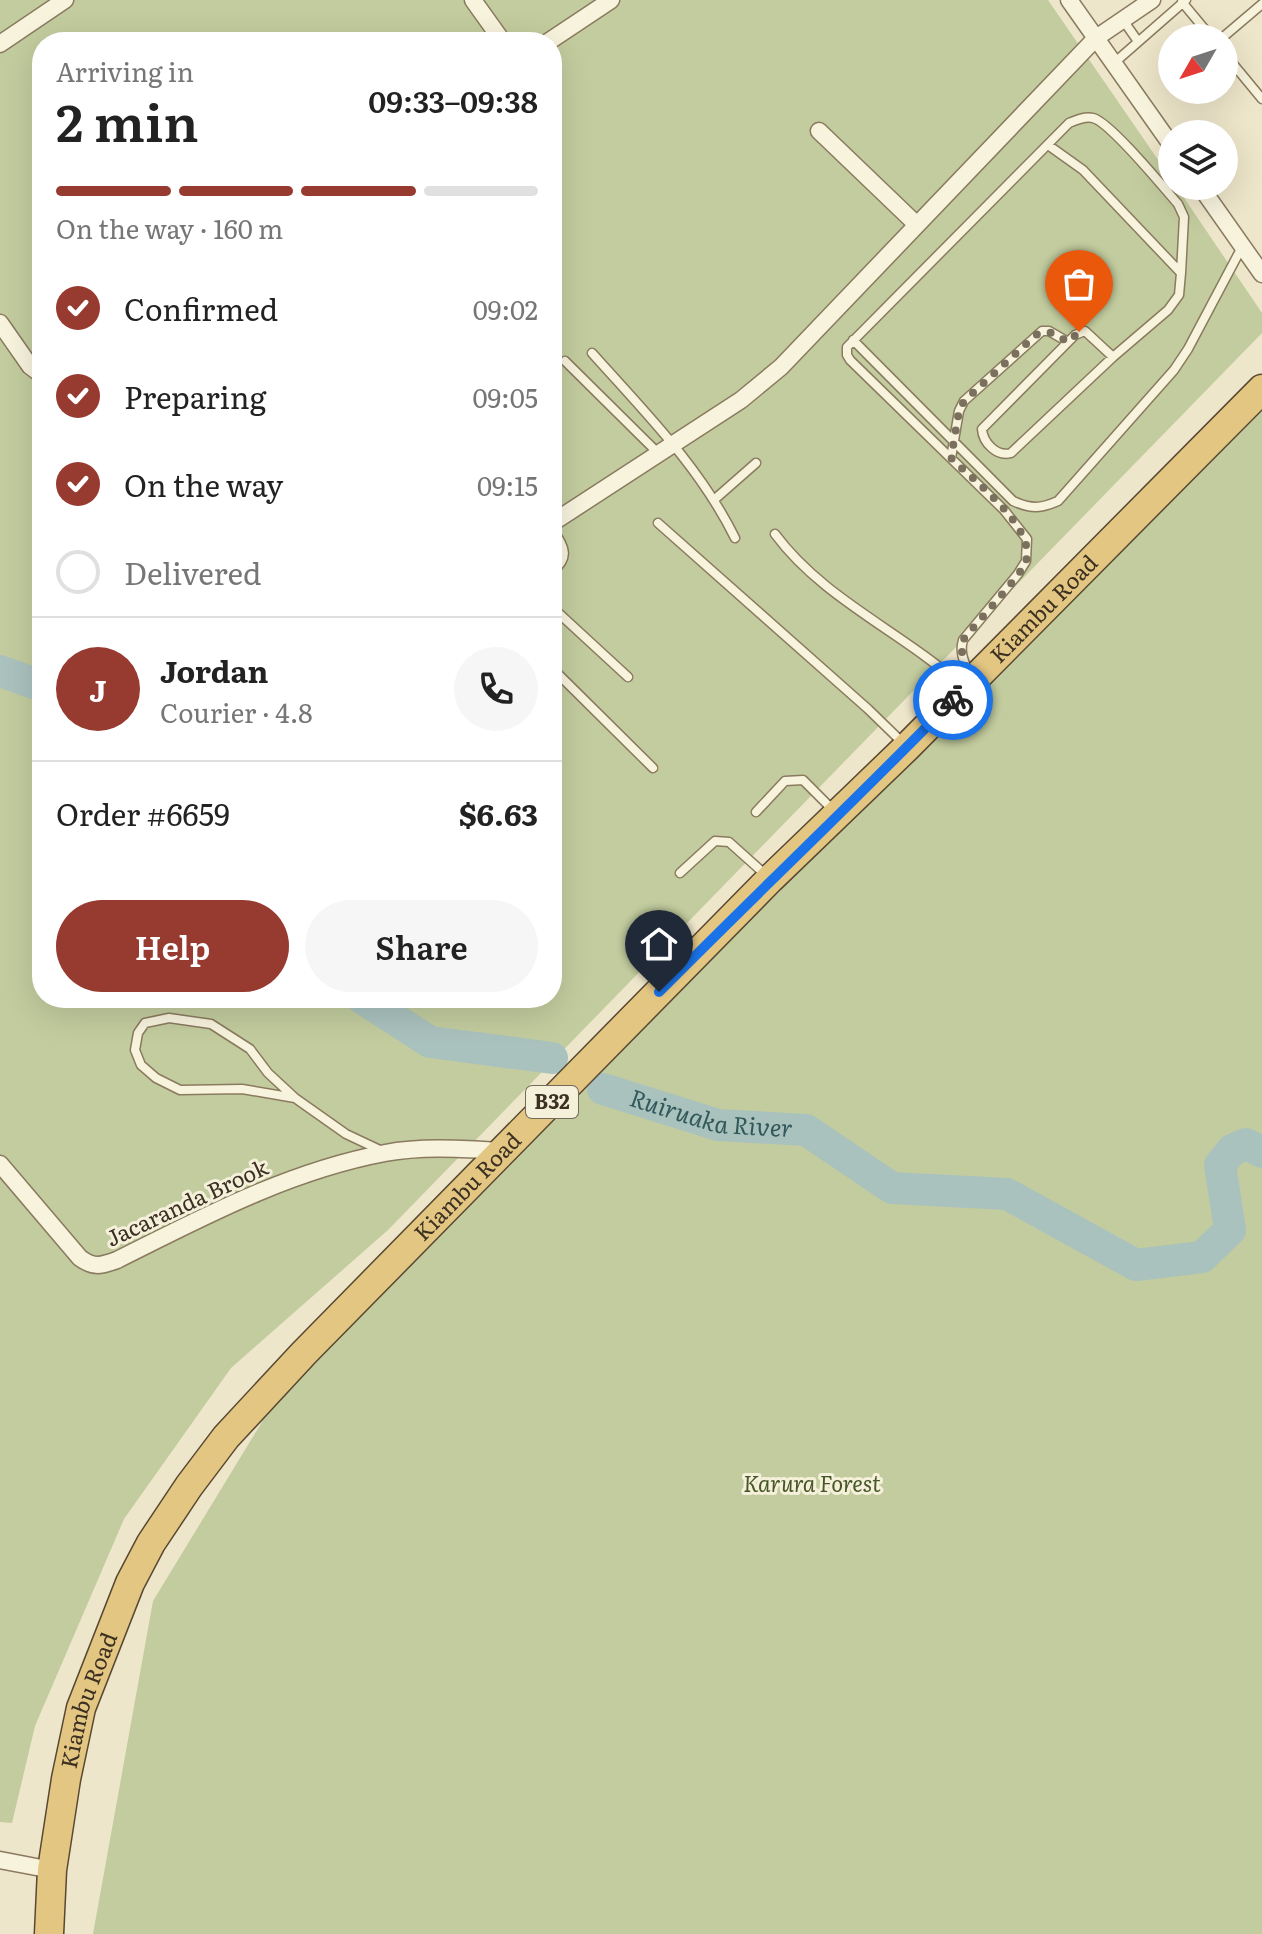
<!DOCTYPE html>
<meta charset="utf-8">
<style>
:root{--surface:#fff;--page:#f6f6f6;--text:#222;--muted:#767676;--line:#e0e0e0;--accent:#973a30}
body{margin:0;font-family:Literata,serif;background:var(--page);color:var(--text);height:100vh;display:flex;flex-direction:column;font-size:30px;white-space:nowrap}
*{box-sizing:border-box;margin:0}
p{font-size:26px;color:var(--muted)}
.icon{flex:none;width:44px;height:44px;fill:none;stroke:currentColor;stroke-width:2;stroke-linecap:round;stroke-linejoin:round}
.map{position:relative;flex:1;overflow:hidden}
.details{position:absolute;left:32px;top:32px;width:530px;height:976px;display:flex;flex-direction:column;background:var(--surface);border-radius:32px;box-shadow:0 8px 32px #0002}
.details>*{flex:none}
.needle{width:52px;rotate:231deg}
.fabs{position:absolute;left:1158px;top:24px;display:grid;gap:16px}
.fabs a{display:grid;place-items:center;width:80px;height:80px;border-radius:50%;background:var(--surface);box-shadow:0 8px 32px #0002;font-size:40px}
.pin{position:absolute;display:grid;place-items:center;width:68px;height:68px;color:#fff;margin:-82px -34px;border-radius:50% 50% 50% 0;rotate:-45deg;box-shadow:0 0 8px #0007}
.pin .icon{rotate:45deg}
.courier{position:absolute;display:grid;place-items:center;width:80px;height:80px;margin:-40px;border:6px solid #1a73e8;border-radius:50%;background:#fff;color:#222;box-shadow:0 2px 10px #0007}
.head em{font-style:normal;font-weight:600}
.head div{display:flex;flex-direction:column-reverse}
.head{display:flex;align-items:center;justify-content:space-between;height:136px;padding:0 24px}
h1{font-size:52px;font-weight:600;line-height:60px}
.bar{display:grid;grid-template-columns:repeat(4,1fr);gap:12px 8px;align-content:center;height:96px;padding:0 24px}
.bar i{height:10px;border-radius:6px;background:var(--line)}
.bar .current{background:var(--accent)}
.bar p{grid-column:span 4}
.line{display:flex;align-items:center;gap:20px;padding:0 24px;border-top:2px solid var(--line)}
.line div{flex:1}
.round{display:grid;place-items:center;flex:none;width:84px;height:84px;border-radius:42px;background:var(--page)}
ol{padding:0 24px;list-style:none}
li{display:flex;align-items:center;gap:24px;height:88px}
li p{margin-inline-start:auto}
li .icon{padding:8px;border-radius:50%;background:var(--accent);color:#fff;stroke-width:4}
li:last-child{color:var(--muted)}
li i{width:44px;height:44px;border:4px solid var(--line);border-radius:50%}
.cta{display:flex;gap:16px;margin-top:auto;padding:16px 24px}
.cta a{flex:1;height:92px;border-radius:48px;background:var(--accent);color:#fff;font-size:32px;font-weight:600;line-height:92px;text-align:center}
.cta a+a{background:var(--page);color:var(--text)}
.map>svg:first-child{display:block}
.green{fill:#c2cc9e;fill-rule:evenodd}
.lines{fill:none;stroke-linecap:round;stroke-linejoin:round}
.river{stroke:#aac2be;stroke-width:32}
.service-casing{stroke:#8a7a5f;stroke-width:11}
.minor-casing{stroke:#8a7a5f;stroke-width:19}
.trunk-casing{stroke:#584832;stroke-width:31}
.service{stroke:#f8f3dd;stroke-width:8}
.minor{stroke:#f8f3dd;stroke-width:16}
.trunk{stroke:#e3c682;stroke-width:28}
.done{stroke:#7a705d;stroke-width:8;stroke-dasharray:0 14.4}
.route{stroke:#1a73e8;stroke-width:10}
.labels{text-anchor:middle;stroke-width:6;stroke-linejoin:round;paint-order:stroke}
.shield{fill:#f5f0da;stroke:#736a59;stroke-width:2}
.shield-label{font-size:20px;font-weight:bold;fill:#3b3022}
.street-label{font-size:22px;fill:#3b3022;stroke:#f5f0da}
.park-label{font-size:22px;font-style:italic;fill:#475729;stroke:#f5f0da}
.water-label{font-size:24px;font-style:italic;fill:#31595a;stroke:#f5f0da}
</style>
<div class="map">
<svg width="1262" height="1934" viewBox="0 0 1262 1934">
<rect width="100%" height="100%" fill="#eee6ca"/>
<path class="green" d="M0,0H1048L1172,180V186H1176L1262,313V333L388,1230L231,1368L124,1519L35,1726L12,1823L0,1822ZM42,42H552V998H42Z
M1262,396V1934H93L153,1601L299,1361Z"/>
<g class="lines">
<g class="river">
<path d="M0,671L42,686"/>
<path d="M362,998L430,1042L552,1058"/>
<path id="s1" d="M603,1089L718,1125L806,1130L892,1188L1007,1194L1136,1265L1202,1257L1230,1230L1220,1165L1232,1150L1246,1144L1262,1152"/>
</g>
<defs>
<path id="service" d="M1182,2L1212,38
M1123,20L1137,40
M1222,38L1262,4
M1224,53L1262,99
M1114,63L1186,0
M1048,145L1083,170L1181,273L1179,295L1168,310L1113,357L1011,453C997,457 983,443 982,429L1075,335L1085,331L1113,357
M853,340L1013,501C1031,509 1040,509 1058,501L1174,370L1188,349L1242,247
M592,353C644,411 700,467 735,538
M565,361L659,454
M951,458L959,411L964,401L1042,331H1049L1068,342
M715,499L756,463
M658,523L868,709L904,744
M552,528C563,546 572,556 552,572
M775,534C824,600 903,632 963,687
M552,607L628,677
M552,668L653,768
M970,676C965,664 959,653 963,640L1018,574L1026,561L1027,539L1004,510L850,360L847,355V347L1069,123C1076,120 1085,116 1093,118C1110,122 1164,188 1178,204L1184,217L1181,273
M756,812L785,781L803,780L835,812
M680,873L715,841L729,842L767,876
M295,1098L268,1073L250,1049L211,1024L169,1018L145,1023L138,1033L135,1050L141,1065L156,1078L180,1090L242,1089L295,1098L346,1134L382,1151"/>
<path id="minor" d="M473,0L503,42
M1069,0L1172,146
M548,42L611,0
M0,44L65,0
M819,131L916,224
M1200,186L1262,274
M0,323L30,366L42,375
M552,523L741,400L781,367L1096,38L1152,0
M0,1164L80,1258C94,1268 101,1266 117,1260C203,1217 289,1171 385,1153C424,1146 463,1149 502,1151
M0,1860L52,1870"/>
<g id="trunk">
<path id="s2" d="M49,1934L52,1870L66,1779L81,1708L130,1583L151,1543L189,1486L226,1437L304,1353L770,879L907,747L1262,389"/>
</g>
</defs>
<use href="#service" class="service-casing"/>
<use href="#minor" class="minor-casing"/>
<use href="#trunk" class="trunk-casing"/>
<use href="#service" class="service"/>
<use href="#minor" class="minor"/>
<use href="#trunk" class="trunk"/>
</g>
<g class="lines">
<path class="done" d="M953,700L972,681C966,667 959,654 963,640C975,624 1022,575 1026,561C1036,527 973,480 951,458L959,411L964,401L1036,335C1048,327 1057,336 1068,342L1079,332"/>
<path class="route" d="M659,992C756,894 857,799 953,700"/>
</g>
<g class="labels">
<rect class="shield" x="526" y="1086" width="52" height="32" rx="6"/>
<g class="shield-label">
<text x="552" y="1109">B32</text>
</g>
<g class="street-label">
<text dy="8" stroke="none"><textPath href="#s2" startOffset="1702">Kiambu Road</textPath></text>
<text dy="8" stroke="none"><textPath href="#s2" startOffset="886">Kiambu Road</textPath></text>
<text transform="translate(187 1203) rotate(-25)" y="8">Jacaranda Brook</text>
<text dy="8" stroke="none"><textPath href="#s2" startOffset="238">Kiambu Road</textPath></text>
</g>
<g class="park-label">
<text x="812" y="1492">Karura Forest</text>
</g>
<g class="water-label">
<text dy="8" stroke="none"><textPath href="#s1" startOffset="112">Ruiruaka River</textPath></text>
</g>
</g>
</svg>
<div class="fabs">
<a><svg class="needle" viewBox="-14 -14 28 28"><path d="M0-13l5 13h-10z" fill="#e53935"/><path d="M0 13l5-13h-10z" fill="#767676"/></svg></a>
<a><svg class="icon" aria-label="layers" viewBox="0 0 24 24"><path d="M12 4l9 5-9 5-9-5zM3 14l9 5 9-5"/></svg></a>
</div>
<div class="pin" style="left:1079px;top:332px;background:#ea580c"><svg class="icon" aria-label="bag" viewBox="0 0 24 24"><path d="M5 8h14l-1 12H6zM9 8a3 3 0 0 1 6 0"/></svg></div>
<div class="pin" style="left:659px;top:992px;background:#1f2937"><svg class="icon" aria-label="home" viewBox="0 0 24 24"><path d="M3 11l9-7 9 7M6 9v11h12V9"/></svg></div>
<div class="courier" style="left:953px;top:700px"><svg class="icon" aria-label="bike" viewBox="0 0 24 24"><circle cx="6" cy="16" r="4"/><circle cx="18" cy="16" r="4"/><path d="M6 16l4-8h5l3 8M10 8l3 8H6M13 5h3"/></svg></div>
<section class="details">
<div class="head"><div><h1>2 min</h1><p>Arriving in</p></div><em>09:33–09:38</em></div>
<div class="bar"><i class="current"></i><i class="current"></i><i class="current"></i><i></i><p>On the way · 160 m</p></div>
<ol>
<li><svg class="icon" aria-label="check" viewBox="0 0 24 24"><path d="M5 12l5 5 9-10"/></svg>Confirmed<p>09:02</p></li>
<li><svg class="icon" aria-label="check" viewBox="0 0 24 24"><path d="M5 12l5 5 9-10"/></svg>Preparing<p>09:05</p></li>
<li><svg class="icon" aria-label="check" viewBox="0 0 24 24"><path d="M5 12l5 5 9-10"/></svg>On the way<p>09:15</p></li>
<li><i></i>Delivered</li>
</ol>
<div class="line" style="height:144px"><b class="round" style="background:var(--accent);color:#fff">J</b><div><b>Jordan</b><p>Courier · 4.8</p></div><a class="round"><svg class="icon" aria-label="phone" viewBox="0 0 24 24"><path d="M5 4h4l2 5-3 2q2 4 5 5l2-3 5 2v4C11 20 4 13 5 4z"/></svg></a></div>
<div class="line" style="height:104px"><div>Order #6659</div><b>$6.63</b></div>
<div class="cta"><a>Help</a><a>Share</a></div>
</section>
</div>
